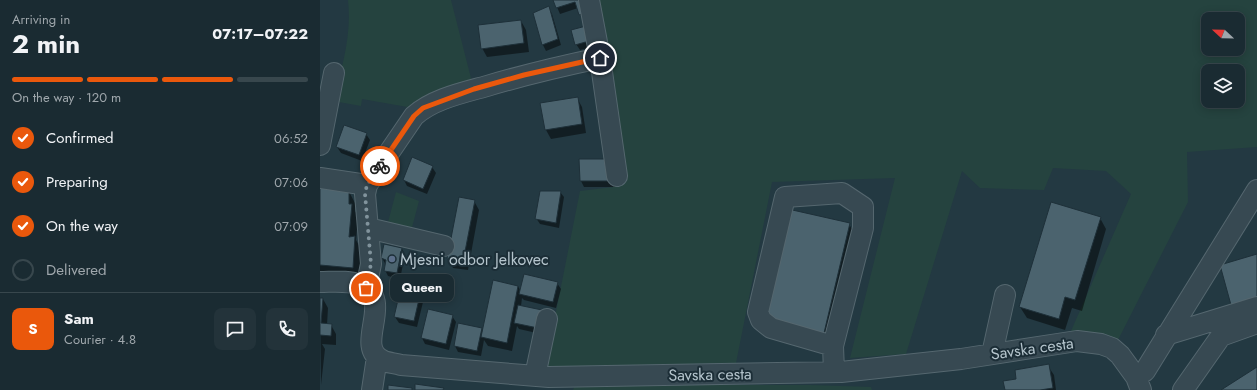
<!DOCTYPE html>
<meta charset="utf-8">
<style>
:root{--surface:#1a2b32;--page:#23333a;--text:#f1f3f6;--muted:#9fa7ac;--line:#38474d;--accent:#ea580c}
body{margin:0;font-family:Jost,sans-serif;background:var(--page);color:var(--text);height:100vh;display:flex;flex-direction:column;font-size:15px;white-space:nowrap}
*{box-sizing:border-box;margin:0}
p{font-size:13px;color:var(--muted)}
.icon{flex:none;width:22px;height:22px;fill:none;stroke:currentColor;stroke-width:2;stroke-linecap:round;stroke-linejoin:round}
.map{position:relative;flex:1;overflow:hidden}
.details{display:flex;flex-direction:column;background:var(--surface);width:320px}
.details>*{flex:none}
.needle{width:26px;rotate:292deg}
.tools{position:absolute;left:881px;top:12px;display:grid;gap:8px}
.tools a{display:grid;place-items:center;width:44px;height:44px;border-radius:8px;background:var(--surface);box-shadow:0 2px 10px #0003,0 0 0 1px var(--line);font-size:20px}
.pin{position:absolute;display:grid;place-items:center;width:34px;height:34px;color:#fff;margin:-17px;border:2px solid #fff;border-radius:50%;box-shadow:0 1px 4px #0007}
.courier{position:absolute;display:grid;place-items:center;width:40px;height:40px;margin:-20px;border:3px solid #ea580c;border-radius:50%;background:#fff;color:#222;box-shadow:0 1px 5px #0007}
.bubble{position:absolute;height:28px;border-radius:8px;background:var(--surface);box-shadow:0 2px 10px #0003,0 0 0 1px var(--line);font-size:13px;font-weight:700;line-height:28px;text-align:center}
.headline em{font-style:normal;font-weight:700}
.headline div{display:flex;flex-direction:column-reverse}
.headline{display:flex;align-items:center;justify-content:space-between;height:68px;padding:0 12px}
h1{font-size:26px;font-weight:700;line-height:30px}
.bar{display:grid;grid-template-columns:repeat(4,1fr);gap:6px 4px;align-content:center;height:48px;padding:0 12px}
.bar i{height:5px;border-radius:3px;background:var(--line)}
.bar .selected{background:var(--accent)}
.bar p{grid-column:span 4}
.line{display:flex;align-items:center;gap:10px;padding:0 12px;border-top:1px solid var(--line)}
.line div{flex:1}
.round{display:grid;place-items:center;flex:none;width:42px;height:42px;border-radius:8px;background:var(--page)}
ol{padding:0 12px;list-style:none}
li{display:flex;align-items:center;gap:12px;height:44px}
li p{margin-inline-start:auto}
li .icon{padding:4px;border-radius:50%;background:var(--accent);color:#fff;stroke-width:4}
li:last-child{color:var(--muted)}
li i{width:22px;height:22px;border:2px solid var(--line);border-radius:50%}
main{display:flex;flex:1;min-height:0}
.map>svg:first-child{display:block}
.green{fill:#25433f;fill-rule:evenodd}
.shadow{fill:#0007}
.building{fill:#4b636e;stroke:#1e3039}
.lines{fill:none;stroke-linecap:round;stroke-linejoin:round}
.minor-casing{stroke:#55676f;stroke-width:22}
.minor{stroke:#374952;stroke-width:20}
.done{stroke:#81939c;stroke-width:4;stroke-dasharray:0 7.2}
.route{stroke:#ea580c;stroke-width:5}
.service-dot{fill:#5c6f8a;stroke:#1c2e37;stroke-width:1.5}
.labels{text-anchor:middle;stroke-width:4;stroke-linejoin:round;paint-order:stroke}
.poi-label{font-size:16px;fill:#b4c4cc;stroke:#1c2e37;text-anchor:start}
.street-label{font-size:16px;fill:#b4c4cc;stroke:#1c2e37}
</style>
<main>
<section class="details">
<div class="headline"><div><h1>2 min</h1><p>Arriving in</p></div><em>07:17–07:22</em></div>
<div class="bar"><i class="selected"></i><i class="selected"></i><i class="selected"></i><i></i><p>On the way · 120 m</p></div>
<ol>
<li><svg class="icon" aria-label="check" viewBox="0 0 24 24"><path d="M5 12l5 5 9-10"/></svg>Confirmed<p>06:52</p></li>
<li><svg class="icon" aria-label="check" viewBox="0 0 24 24"><path d="M5 12l5 5 9-10"/></svg>Preparing<p>07:06</p></li>
<li><svg class="icon" aria-label="check" viewBox="0 0 24 24"><path d="M5 12l5 5 9-10"/></svg>On the way<p>07:09</p></li>
<li><i></i>Delivered</li>
</ol>
<div class="line" style="height:72px"><b class="round" style="background:var(--accent);color:#fff">S</b><div><b>Sam</b><p>Courier · 4.8</p></div><a class="round"><svg class="icon" aria-label="chat" viewBox="0 0 24 24"><path d="M4 5h16v11H9l-5 4z"/></svg></a><a class="round"><svg class="icon" aria-label="phone" viewBox="0 0 24 24"><path d="M5 4h4l2 5-3 2q2 4 5 5l2-3 5 2v4C11 20 4 13 5 4z"/></svg></a></div>
</section>
<div class="map">
<svg width="937" height="390" viewBox="0 0 937 390">
<rect width="100%" height="100%" fill="#233942"/>
<path class="green" d="M28,0H131L152,82L93,108L42,99L41,106L13,101C22,68 32,34 28,0Z
M272,0H937V147L867,152L868,202L797,342L751,331L811,194L786,171L733,168L724,190L660,188L642,171L586,354L530,358L575,178L452,182L416,363L225,367L260,191L293,187L301,178ZM888,19H918V49H888ZM888,71H918V101H888Z
M76,192L99,201L90,235L67,226Z
M255,385H491L551,387L552,390H253Z"/>
<path class="shadow" d="M234,0H265L258,8L240,14Z
M229,8L232,14L241,45L226,51L223,45L214,14Z
M201,21L206,30L209,52L167,57L162,48Z
M265,27L272,47L260,50L256,44Z
M257,98L262,107L266,133L231,139L226,130Z
M46,134L50,140L42,161L21,153L17,147Z
M260,160L295,166V187H264L261,181Z
M112,167L116,173L107,194L87,186L84,180Z
M0,188H27L35,203V211L38,216L36,240L41,249L39,279L0,277Z
M240,192L244,197L239,228L220,224L216,218Z
M154,201L159,210L148,270L133,268L128,259Z
M780,218L786,229L762,311L752,308L745,330L707,318L700,307Z
M529,224L536,236L510,344L450,330Z
M82,249L85,255L80,279L68,276L65,270L66,265L62,258Z
M237,283L241,289L236,308L204,300L202,298L201,306L221,334L199,329L197,326L192,351L168,346L164,340L161,356L138,352L135,346L162,329L163,332L198,286L201,292Z
M99,296L103,302L97,327L79,323L75,317Z
M0,299H3L8,308L7,325H11L16,334V345L2,344L5,349L1,385Z
M132,316L136,322L129,350L105,344L102,338Z
M728,366L734,375L736,390H686L698,380Z"/>
<path class="building" d="M233,0H264L268,12L259,15L255,2L236,8Z
M229,6L238,39L222,45L213,13Z
M201,20L204,43L161,49L158,25Z
M266,26L269,41L255,45L251,30Z
M258,97L262,124L225,130L220,103Z
M24,125L47,133L39,155L16,147Z
M92,157L113,166L103,189L83,180Z
M259,159H292V181H260Z
M0,187L29,191V204H32L29,237L35,236L33,268L0,265Z
M220,191H241L236,223L215,219Z
M139,197L155,200L143,262L127,259Z
M731,202L781,217L755,300L745,297L739,319L699,307Z
M468,209L530,223L504,333L443,319Z
M64,244L82,248L77,273L64,271L66,260L61,258Z
M937,254V298L911,305L900,265Z
M204,274L238,282L233,302L199,294Z
M173,280L198,286L187,343L161,337Z
M80,291L100,295L94,321L74,317Z
M0,298H3L1,323L12,324L11,336L0,335Z
M198,305L222,310L218,328L194,323Z
M108,309L133,315L126,344L101,338Z
M138,323L162,328L157,351L134,346Z
M729,364L733,388L720,390H685L683,381L696,379L695,370Z
M937,367V390H901Z
M95,384L124,388L123,390H95Z
M68,385L92,388V390H68Z"/>
<g class="lines">
<defs>
<path id="minor" d="M280,58L297,176
M0,145L14,73
M0,178L47,185
M48,228L124,246
M0,282C13,282 28,280 40,285C76,299 33,346 62,360C67,363 75,363 81,365L229,377L521,372L641,359L757,341L781,344L792,348L800,355L816,377L821,390
M46,288L51,264L45,194L47,185L94,116C113,99 142,93 167,86C204,75 242,66 280,58L269,0
M846,335L937,307
M513,346L451,328L441,320L438,312L465,197L522,193L543,207V228L513,346L514,372
M672,354L685,295
M215,376L227,319
M816,377L825,371L937,190
M52,390L57,357
M863,390L901,336L937,323"/>
</defs>
<use href="#minor" class="minor-casing"/>
<use href="#minor" class="minor"/>
</g>
<g class="lines">
<path class="done" d="M46,288L51,264L45,194L47,185L60,166"/>
<path class="route" d="M60,166L94,116L103,108L154,89L204,75L280,58"/>
</g>
<circle class="service-dot" cx="72" cy="259" r="4"/>
<g class="labels">
<g class="poi-label">
<text x="80" y="265">Mjesni odbor Jelkovec</text>
</g>
<g class="street-label">
<text transform="translate(712 348) rotate(-8)" y="6">Savska cesta</text>
<text transform="translate(390 374) rotate(-1)" y="6">Savska cesta</text>
</g>
</g>
</svg>
<div class="tools">
<a><svg class="needle" viewBox="-14 -14 28 28"><path d="M0-13l5 13h-10z" fill="#e53935"/><path d="M0 13l5-13h-10z" fill="#9fa7ac"/></svg></a>
<a><svg class="icon" aria-label="layers" viewBox="0 0 24 24"><path d="M12 4l9 5-9 5-9-5zM3 14l9 5 9-5"/></svg></a>
</div>
<div class="pin" style="left:46px;top:288px;background:#ea580c"><svg class="icon" aria-label="bag" viewBox="0 0 24 24"><path d="M5 8h14l-1 12H6zM9 8a3 3 0 0 1 6 0"/></svg></div>
<div class="pin" style="left:280px;top:58px;background:#1f2937"><svg class="icon" aria-label="home" viewBox="0 0 24 24"><path d="M3 11l9-7 9 7M6 9v11h12V9"/></svg></div>
<div class="courier" style="left:60px;top:166px"><svg class="icon" aria-label="bike" viewBox="0 0 24 24"><circle cx="6" cy="16" r="4"/><circle cx="18" cy="16" r="4"/><path d="M6 16l4-8h5l3 8M10 8l3 8H6M13 5h3"/></svg></div>
<div class="bubble" style="left:70px;top:274px;width:64px">Queen</div>
</div>
</main>
